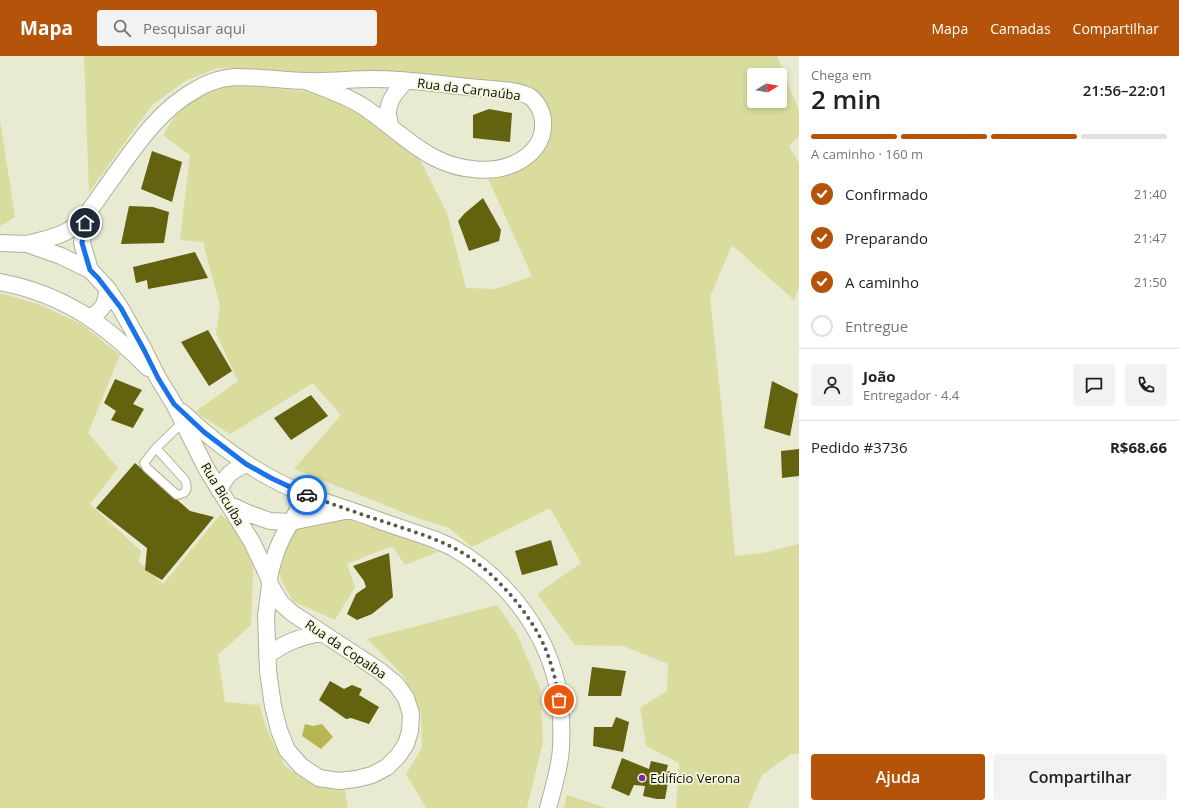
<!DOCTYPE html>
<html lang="pt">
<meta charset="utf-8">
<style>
:root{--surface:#fff;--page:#f2f2f2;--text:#222;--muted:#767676;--line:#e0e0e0;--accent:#b45309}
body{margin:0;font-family:"Open Sans",sans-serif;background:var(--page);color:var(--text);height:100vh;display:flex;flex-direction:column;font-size:15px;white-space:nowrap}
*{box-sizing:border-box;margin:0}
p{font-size:13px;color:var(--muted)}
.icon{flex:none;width:22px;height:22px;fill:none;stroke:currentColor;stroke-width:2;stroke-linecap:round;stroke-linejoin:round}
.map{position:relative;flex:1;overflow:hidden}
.side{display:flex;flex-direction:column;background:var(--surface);width:380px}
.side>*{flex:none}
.needle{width:26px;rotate:79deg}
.fabs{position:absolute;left:747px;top:12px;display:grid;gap:8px}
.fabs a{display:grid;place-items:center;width:40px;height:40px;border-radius:4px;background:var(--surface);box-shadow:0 2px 6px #0003;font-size:20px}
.pin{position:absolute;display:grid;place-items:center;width:34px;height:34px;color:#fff;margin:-17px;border:2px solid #fff;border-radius:50%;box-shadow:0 1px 4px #0007}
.courier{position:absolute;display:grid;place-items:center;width:40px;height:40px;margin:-20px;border:3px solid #1a73e8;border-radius:50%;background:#fff;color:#222;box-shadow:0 1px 5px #0007}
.headline em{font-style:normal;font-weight:600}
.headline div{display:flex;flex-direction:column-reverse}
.headline{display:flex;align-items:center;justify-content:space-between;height:68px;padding:0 12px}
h1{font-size:26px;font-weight:600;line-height:30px}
.bar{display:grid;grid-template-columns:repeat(4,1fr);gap:6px 4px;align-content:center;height:48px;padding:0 12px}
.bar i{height:5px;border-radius:3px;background:var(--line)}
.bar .active{background:var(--accent)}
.bar p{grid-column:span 4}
.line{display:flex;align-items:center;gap:10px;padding:0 12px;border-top:1px solid var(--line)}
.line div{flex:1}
.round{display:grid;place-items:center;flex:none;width:42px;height:42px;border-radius:4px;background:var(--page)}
ol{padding:0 12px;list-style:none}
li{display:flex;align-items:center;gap:12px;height:44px}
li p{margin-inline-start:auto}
li .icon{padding:4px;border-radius:50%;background:var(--accent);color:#fff;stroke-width:4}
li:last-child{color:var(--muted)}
li i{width:22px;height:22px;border:2px solid var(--line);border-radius:50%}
.primary-button{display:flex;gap:8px;margin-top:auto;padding:8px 12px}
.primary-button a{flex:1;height:46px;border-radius:4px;background:var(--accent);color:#fff;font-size:16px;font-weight:600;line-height:46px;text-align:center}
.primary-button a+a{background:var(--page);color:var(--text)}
header{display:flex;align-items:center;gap:24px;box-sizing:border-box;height:56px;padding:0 20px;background:var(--accent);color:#fff}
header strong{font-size:19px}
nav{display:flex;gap:22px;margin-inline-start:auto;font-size:14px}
.search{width:280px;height:36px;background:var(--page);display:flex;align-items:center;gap:10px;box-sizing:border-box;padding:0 14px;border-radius:4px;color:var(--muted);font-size:15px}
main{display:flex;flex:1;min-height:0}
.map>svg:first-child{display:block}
.green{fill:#dadc9d;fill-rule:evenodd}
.water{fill:#b6b652}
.building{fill:#63620f}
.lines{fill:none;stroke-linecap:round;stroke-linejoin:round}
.service-casing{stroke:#afb099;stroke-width:10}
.minor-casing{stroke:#afb099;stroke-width:18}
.service{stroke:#fff;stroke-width:8}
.minor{stroke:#fff;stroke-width:16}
.done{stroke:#5b5b4d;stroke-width:4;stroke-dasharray:0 7.2}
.route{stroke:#1a73e8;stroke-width:5}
.poi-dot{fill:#7f2794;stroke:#f6f7df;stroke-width:1.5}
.labels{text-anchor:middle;stroke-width:3.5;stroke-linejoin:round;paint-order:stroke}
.street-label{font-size:13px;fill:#0e0e06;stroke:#f6f7df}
.poi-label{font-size:13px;fill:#0e0e06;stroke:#f6f7df;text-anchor:start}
</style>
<header>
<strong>Mapa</strong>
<div class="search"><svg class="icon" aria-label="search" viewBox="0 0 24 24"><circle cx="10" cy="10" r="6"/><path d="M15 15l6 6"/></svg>Pesquisar aqui</div>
<nav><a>Mapa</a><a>Camadas</a><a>Compartilhar</a></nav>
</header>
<main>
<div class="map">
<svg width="799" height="752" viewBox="0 0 799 752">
<rect width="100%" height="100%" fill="#e9ead2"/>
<path class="green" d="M84,0H777L799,55V80L789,90L799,107V231L794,244L732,189L710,241L723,365L735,500L767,496L799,488V698H791L762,719L748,752H676L679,707L646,690L640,652L667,635L668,608L623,590L575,589L537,538L581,507L550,452L472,491L449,472L420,463L294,413L341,359L313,327L230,378L195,356L238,325L216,277L220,250L203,186L180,184L190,99L163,79L179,53L222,27L362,41L418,100L447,157L466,232L496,233L532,220L487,120L528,105L549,60L530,30L508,26L218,12L187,24L152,49L89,136ZM754,19H780V45H754Z
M0,64L15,161L0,170Z
M0,237L38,248L81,268L120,299L88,377L118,412L90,448L141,495L139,506L163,528L221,458L254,493L251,569L218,599L225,646L260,649L266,672L285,710L314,729L345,734L348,752H0Z
M345,457L398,477L438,496L405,509L392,490L347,508L355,531L335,564L293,545L281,524L277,507L288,481L310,464Z
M497,549L517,578L540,632L543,686L527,752H426L406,718L422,692L421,658L403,619L367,583Z
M567,739L606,752H564Z"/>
<path class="water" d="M305,668L313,670L322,668L333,681L321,693L302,680Z"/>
<path class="building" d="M489,53L512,57L510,86L473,82V59Z
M152,95L182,106L172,146L141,133Z
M483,142L501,174L499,185L469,195L458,165L465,157Z
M129,150L153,151L169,156L164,187L121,188Z
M195,196L208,222L148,233L147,224L136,227L133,211Z
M208,274L232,315L209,330L181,286Z
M115,323L142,334L133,348L144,353L133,372L111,364L116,355L104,347Z
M772,325L798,338L790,380L764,372Z
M311,339L328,360L291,384L274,362Z
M799,393V420L782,422L781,395Z
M135,407L190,455L214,461L162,524L145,514L147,492L96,452Z
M551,484L558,509L522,519L515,495Z
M389,497L393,541L372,558L357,564L347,558L356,538L366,531L364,525L353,510Z
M592,611L626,615L621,640H588Z
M330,625L344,633L352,629L362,633L359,639L379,651L369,668L351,662L346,663L319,644Z
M616,661L629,666L623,696L593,690L594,671H612Z
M622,702L649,713L651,705L668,709L666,716L670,715L665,743H657L643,740L645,730L634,729L629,740L611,732Z"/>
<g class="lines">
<defs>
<path id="service" d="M156,392L185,424C187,429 188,433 184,437L177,439L147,412L144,407L156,392L183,366"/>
<path id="minor" d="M390,70C390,66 388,61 388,57C388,44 397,34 406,25
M87,157L83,176L82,187L90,214
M0,187L27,188L61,200L90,214L107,232L121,253L144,294L158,322L174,348L206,412L252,486L269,522L270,529L266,560L268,615L273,650L279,674L287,694L301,710L319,722L339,725L356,723L372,719L387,711L398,700L406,688L410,675L411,658L406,642L396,628L380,615L292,557L281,547L270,529
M27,188C41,184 57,182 69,174C84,165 94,148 104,134C131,97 156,55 197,33C208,26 222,22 235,21C259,21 283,24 306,25C329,26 351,23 373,23C409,23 445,29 480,32C495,34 515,33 529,40C537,45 543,57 543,66C544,83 536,94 523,103C497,120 459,115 433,101C408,88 388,67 364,51C347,40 327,33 308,26
M0,226C63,238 104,267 148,312
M90,262C103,253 107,248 107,232
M182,356C217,389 256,418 300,436C325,447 352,454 378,464C397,471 417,477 436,484C442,487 449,489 455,493C505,522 544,572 557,628C561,649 562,672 561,692C560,712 553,733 548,752
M219,434C228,417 230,416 246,408
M230,449L250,458L270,465L291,466C298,455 301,450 300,437
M269,522C274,499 279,486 291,466L350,454
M267,600C285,586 300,581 322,577"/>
</defs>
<use href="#service" class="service-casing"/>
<use href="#minor" class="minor-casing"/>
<use href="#service" class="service"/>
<use href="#minor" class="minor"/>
</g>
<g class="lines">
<path class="done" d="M307,439C335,449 363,459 391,468C412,475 434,482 454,492C490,510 531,557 546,594C552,610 557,627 559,644"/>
<path class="route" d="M85,167L82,187L90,214L98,222L121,252L144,294L158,322L174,348L204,376L246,408L271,422L307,439"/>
</g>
<circle class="poi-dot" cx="642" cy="722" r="4"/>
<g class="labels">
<g class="street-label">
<text transform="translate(469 33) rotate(7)" y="5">Rua da Carnaúba</text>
<text transform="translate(223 438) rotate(59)" y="5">Rua Bicuíba</text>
<text transform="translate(346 593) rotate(34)" y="5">Rua da Copaíba</text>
</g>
<g class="poi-label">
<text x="650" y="727">Edifício Verona</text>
</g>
</g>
</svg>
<div class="fabs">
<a><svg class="needle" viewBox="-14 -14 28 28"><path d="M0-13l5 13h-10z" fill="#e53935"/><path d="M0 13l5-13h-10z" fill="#767676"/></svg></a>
</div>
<div class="pin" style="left:559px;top:644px;background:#ea580c"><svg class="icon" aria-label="bag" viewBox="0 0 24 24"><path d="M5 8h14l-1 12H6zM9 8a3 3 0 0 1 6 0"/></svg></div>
<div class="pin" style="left:85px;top:167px;background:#1f2937"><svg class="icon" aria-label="home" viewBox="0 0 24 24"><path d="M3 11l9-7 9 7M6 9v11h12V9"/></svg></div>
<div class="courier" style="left:307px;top:439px"><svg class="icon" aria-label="car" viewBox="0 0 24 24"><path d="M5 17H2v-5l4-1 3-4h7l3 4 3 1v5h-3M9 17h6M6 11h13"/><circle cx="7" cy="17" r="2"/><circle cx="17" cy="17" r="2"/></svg></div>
</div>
<section class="side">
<div class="headline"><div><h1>2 min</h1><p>Chega em</p></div><em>21:56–22:01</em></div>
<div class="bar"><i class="active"></i><i class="active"></i><i class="active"></i><i></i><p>A caminho · 160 m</p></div>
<ol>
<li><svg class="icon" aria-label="check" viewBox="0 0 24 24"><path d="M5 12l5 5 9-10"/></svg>Confirmado<p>21:40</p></li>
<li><svg class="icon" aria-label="check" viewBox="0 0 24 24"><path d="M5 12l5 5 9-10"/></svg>Preparando<p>21:47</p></li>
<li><svg class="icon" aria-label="check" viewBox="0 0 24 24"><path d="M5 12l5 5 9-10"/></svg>A caminho<p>21:50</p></li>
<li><i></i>Entregue</li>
</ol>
<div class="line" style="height:72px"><a class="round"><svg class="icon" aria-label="person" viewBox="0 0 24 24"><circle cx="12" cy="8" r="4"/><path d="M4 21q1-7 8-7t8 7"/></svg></a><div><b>João</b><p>Entregador · 4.4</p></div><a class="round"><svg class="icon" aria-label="chat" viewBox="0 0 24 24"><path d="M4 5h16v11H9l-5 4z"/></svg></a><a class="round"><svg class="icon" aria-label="phone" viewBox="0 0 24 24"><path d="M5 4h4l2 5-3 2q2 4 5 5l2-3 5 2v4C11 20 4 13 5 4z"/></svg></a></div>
<div class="line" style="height:52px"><div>Pedido #3736</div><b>R$68.66</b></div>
<div class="primary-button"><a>Ajuda</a><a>Compartilhar</a></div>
</section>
</main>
